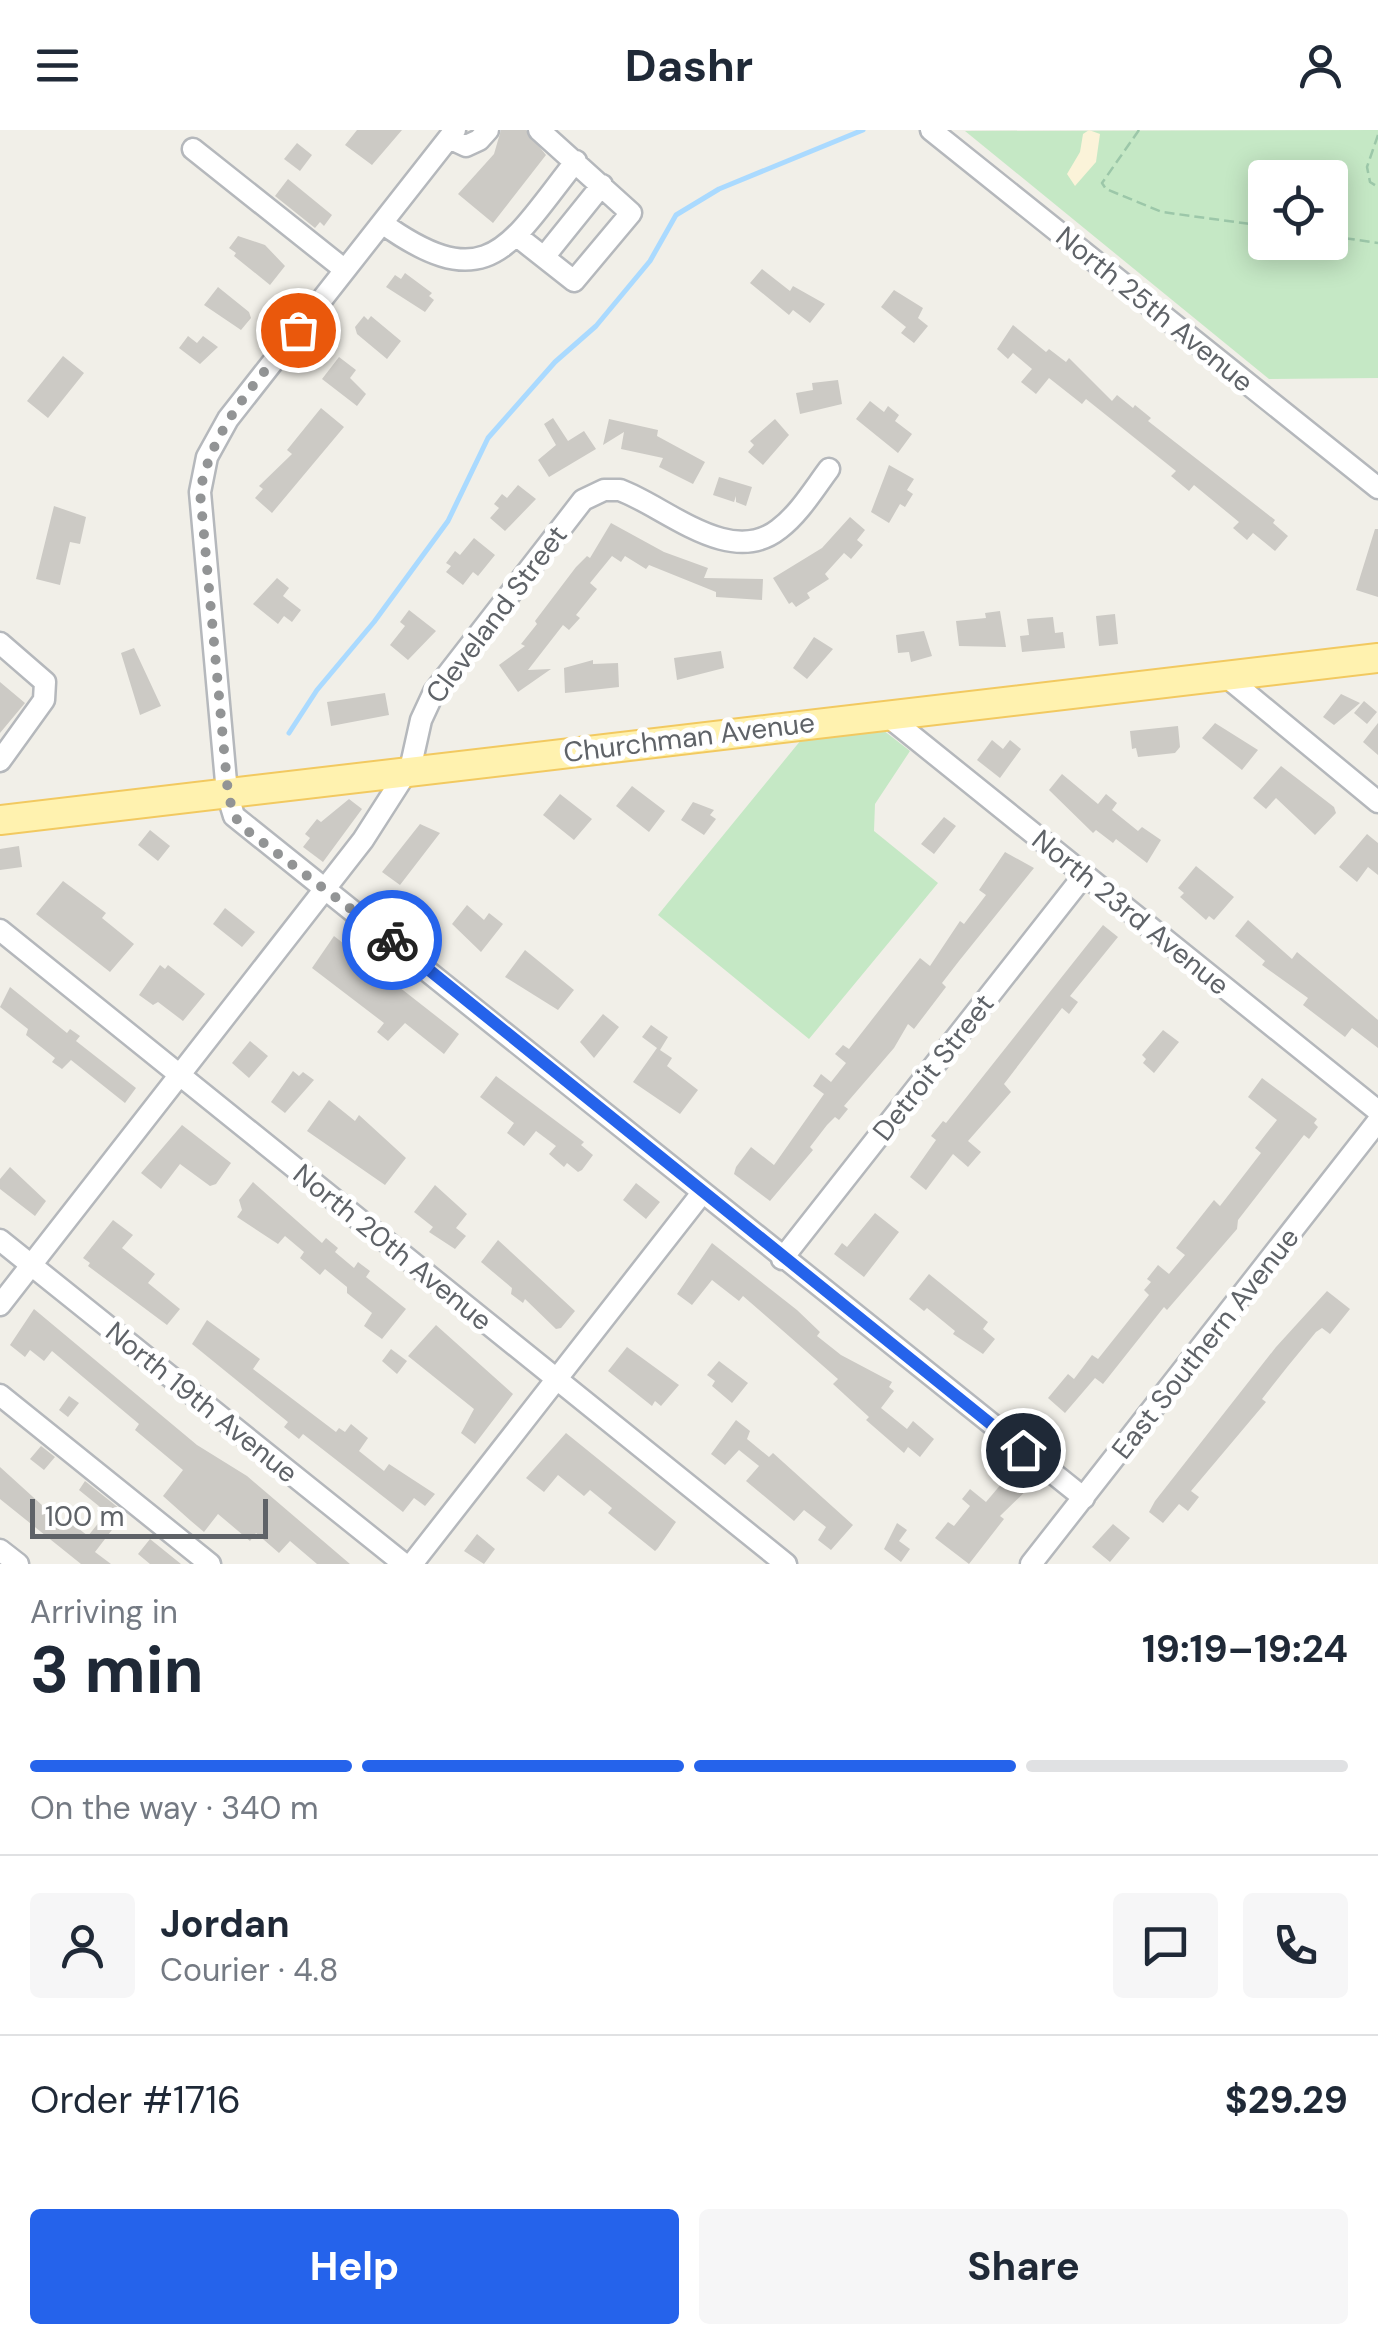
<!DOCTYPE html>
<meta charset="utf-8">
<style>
:root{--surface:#fff;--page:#f6f6f7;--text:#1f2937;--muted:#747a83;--line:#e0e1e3;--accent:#2563eb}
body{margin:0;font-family:"DM Sans",sans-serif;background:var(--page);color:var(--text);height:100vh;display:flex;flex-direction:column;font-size:38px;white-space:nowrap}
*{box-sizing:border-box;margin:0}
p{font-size:32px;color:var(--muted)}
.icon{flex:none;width:55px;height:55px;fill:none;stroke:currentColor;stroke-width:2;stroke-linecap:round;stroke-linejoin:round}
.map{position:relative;height:1434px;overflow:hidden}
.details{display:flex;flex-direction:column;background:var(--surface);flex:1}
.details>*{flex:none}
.buttons{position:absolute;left:1248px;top:30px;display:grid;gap:20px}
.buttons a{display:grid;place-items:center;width:100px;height:100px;border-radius:10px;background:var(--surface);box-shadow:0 5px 25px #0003;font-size:50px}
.scale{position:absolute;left:30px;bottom:25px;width:238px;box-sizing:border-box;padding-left:10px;border:5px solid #5f6368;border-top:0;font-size:28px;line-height:35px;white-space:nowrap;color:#5f6368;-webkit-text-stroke:8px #fff;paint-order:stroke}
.pin{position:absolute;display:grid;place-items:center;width:85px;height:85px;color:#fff;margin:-42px;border:5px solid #fff;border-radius:50%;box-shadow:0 2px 10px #0007}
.courier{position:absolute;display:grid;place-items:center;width:100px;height:100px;margin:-50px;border:8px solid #2563eb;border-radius:50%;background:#fff;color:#222;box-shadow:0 2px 12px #0007}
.overview em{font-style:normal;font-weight:700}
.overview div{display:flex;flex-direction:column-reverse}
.overview{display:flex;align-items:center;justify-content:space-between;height:170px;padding:0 30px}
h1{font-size:65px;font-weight:700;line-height:75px}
.bar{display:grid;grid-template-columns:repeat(4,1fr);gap:15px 10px;align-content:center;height:120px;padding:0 30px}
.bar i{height:12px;border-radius:8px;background:var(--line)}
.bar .current{background:var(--accent)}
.bar p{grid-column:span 4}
.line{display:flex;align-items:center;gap:25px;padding:0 30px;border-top:2px solid var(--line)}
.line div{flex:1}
.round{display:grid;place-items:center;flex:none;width:105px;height:105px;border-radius:10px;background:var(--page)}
.action{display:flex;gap:20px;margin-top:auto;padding:20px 30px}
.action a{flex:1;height:115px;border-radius:10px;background:var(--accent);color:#fff;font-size:40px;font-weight:700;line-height:115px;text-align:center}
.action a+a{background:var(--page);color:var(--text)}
header{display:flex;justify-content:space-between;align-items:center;height:130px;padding:0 30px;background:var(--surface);font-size:45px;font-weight:700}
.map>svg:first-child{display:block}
.green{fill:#c5e8c5;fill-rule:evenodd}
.sand{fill:#fbf3d9}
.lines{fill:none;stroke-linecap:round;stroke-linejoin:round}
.stream{stroke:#aadaff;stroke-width:5}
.building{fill:#cccac5}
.minor-casing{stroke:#b5b8bc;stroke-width:25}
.major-casing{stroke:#f2c960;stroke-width:32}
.path{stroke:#9cc7a9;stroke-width:2.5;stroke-dasharray:10 5;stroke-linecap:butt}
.minor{stroke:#fff;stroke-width:20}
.major{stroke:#fff2af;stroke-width:28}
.done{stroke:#929495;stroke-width:10;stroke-dasharray:0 18}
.route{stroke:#2563eb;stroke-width:12}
.labels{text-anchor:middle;stroke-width:10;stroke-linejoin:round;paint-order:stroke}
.street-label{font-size:28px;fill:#5f6368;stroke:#fff}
</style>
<header><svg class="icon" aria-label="menu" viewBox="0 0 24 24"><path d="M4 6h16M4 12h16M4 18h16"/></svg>Dashr<svg class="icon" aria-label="person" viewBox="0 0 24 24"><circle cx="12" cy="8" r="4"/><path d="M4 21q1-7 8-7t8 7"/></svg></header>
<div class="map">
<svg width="1378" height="1434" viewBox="0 0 1378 1434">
<rect width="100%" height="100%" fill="#f1efe8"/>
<path class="green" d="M1378,0V248L1269,249L965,1ZM1265,48H1330V112H1265Z
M874,593L910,621L875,674L874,701L938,753L809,909L658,785L801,610Z"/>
<path class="sand" d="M1089,0L1100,4L1096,32L1075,56L1067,44L1080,22L1083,4Z"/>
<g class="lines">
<path class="stream" d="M289,603L317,560L374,492L448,391L488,308L555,232L596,196L650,131L676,85L719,59L863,0"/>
</g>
<path class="building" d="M357,0H402L372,35L345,15Z
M501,0H526L546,25L493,93L458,64L494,24Z
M297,13L312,25L300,41L284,29Z
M288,49L332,85L324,96L320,92L315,98L275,66Z
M238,106L265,115L285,136L270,155L234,126L236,123L229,118Z
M762,139L790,161L793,156L825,174L810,193L793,180L789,185L750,153Z
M405,143L432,163L429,166L434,170L425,182L386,157L395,145L401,149Z
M218,157L249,182L251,188L241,200L204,175Z
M894,160L923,178L918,188L928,196L914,213L901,203L906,197L881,177Z
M364,186L368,190L371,186L401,211L387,229L357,204L355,197Z
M1013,195L1046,222L1049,219L1066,232L1069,228L1112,271L1117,265L1133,278L1135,275L1151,288L1148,291L1275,390L1273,393L1288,406L1275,421L1253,403L1247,410L1233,398L1239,392L1194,355L1189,361L1171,346L1176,341L1086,269L1082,274L1049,248L1036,264L1021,252L1032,239L1013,223L1008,229L997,219Z
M188,206L197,213L203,206L218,217L200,234L179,218Z
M63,226L84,243L48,288L27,271Z
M339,227L356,240L350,248L366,264L357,276L322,249Z
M838,250L842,274L800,284L796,263L813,260L812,253Z
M870,271L884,282L888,276L899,285L895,291L912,304L898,323L856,289Z
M321,278L344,297L272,383L255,368L263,359L259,356L292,324L287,320Z
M553,288L568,311L584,301L596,319L549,347L538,330L556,315L544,294Z
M609,289L658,300L657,306L705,332L693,354L659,337L663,328L621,319L624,302L603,315Z
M775,289L789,305L763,335L748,322L754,315L750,311Z
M889,335L914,349L907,360L913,364L905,377L900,374L889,393L871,382Z
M719,347L752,357L746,376L736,372V366L734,372L713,365Z
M518,355L536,369L505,401L490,388L499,378L494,374L502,364L507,368Z
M54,376L86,387L80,414L70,412L60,455L36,449Z
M850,387L865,400L857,410L863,415L851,429L844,423L825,444L829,449L807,463L810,468L796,477L792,472L789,474L773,448L822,418Z
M611,393L664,422L708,438L704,448L763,449L762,470L716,467V462L649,435L646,439L625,426L621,432L612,426L590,453L597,459L576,485L580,488L569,500L563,495L528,540L551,539L518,562L499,535L525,516L521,514L537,494L535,491L576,437L587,426L590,428Z
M1375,399H1378V467L1356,460Z
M474,408L495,425L478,446L473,442L463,455L446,442L451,436L446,433L455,421L460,425Z
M277,448L289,458L283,466L301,480L292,492L284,486L278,494L253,474Z
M409,480L436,501L408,530L390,515L405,496L400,492Z
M1000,481L1006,517L959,516L956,491L986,488L985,483Z
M1115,484L1118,514L1099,516L1096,486Z
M1053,487L1055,503L1063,502L1065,518L1022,522L1020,506L1029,505L1027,489Z
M924,501L932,526L911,532L909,522L898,523L896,505Z
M814,507L833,519L807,549L793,538Z
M134,518L161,576L140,585L121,523Z
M721,521L724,538L677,550L674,528Z
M593,530V534L618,533L619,557L565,563L564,538Z
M0,552L25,573L0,603Z
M385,563L389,585L331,596L327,572Z
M1341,564L1360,573L1334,595L1323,587Z
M1364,571L1377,582L1367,594L1354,583Z
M1215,593L1258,620L1242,640L1202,608Z
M1378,593V625L1363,612Z
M1178,596L1180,617L1175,623L1138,627L1136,618L1132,619L1130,601Z
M992,610L1003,619L1010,610L1021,619L1000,648L977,630Z
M1281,636L1334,677L1336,683L1315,705L1276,668L1266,679L1253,668Z
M1062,644L1098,674L1106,664L1117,673L1112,680L1138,701L1142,697L1161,710L1147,733L1116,709L1113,713L1096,700L1093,703L1049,660Z
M632,656L665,681L649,702L616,676Z
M560,664L592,689L574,710L543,685Z
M349,669L362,679L323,732L303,717L310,708L305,704L317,689L321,692Z
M693,672L714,680L710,685L716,689L704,705L681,690Z
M944,687L956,696L934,724L921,714Z
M420,694L440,703L400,755L382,742Z
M150,700L170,716L158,731L138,715Z
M1367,704L1378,713V745L1368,737L1357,752L1339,737Z
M19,716L22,737L0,740V719Z
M1005,722L1034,738L959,831L942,853L946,857L914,899L908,894L894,918L844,976L848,979L839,990L835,987L827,995L810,1017L813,1020L770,1071L734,1044L736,1037L751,1017L774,1035L824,964L813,956L821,944L831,952L846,933L835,924L843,915L849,919L920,828L930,836L960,791L964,794L986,765L979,760Z
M1196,736L1234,767L1214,790L1209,786L1206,790L1180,767L1184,763L1178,758Z
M63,751L106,783L102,788L134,814L110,842L36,784Z
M467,775L484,790L489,783L503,794L481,822L452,794Z
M225,778L255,802L242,817L213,794Z
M1248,790L1292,829L1297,822L1378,890V918L1352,898L1345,907L1303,875L1308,868L1262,835L1265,831L1235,806Z
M1103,795L1118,807L1070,866L1078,872L1069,884L1062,878L1004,954L1011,962L968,1011L981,1022L968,1037L953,1024L926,1060L910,1047L936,1010L931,1006L943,991L946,993Z
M334,806L459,904L444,924L405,893L388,911L377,902L384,893L312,838Z
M525,820L574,860L558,880L505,847Z
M160,835L165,839L168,835L205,864L183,891L158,872L153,875L139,865Z
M10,857L67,903L70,899L80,906L76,911L136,958L125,973L71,930L62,939L52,932L55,928L26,905L28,899L0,877Z
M603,884L619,897L594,928L580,912Z
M651,895L668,907L660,920L672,928L667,936L698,960L680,984L633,952L657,918L642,907Z
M1163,900L1179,912L1154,943L1143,933L1146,929L1142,925Z
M250,911L268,926L249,948L232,933Z
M293,941L299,946L303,942L314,950L285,983L271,972Z
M496,946L584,1012L581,1015L593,1025L582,1040L578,1042L567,1033L564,1037L549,1024L556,1016L536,1001L524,1016L507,1003L514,993L480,967Z
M1262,948L1317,989L1314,993L1318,997L1309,1009L1304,1005L1238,1090L1237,1099L1167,1180L1164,1177L1103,1254L1095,1248L1065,1283L1048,1268L1068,1244L1074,1249L1092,1225L1098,1229L1149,1165L1144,1160L1151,1152L1147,1149L1158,1135L1169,1144L1185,1125L1176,1118L1214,1070L1220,1076L1261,1023L1255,1018L1277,990L1248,967Z
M329,970L355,991L359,985L406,1028L385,1055L307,1001Z
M182,995L231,1033L216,1054L210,1056L180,1034L161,1059L141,1043Z
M10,1037L46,1071L35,1086L0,1059V1049Z
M253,1052L322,1113L326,1108L338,1118L335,1122L354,1138L358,1132L370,1141L366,1147L406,1179L382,1209L364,1196L372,1183L347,1163V1157L325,1139L320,1145L300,1128L304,1122L285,1106L278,1114L237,1087L242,1080L239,1070Z
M636,1053L660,1072L646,1089L623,1070Z
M435,1055L467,1084L456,1098L466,1106L455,1119L429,1102L433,1097L414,1082Z
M875,1083L899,1102L864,1147L834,1124L842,1113L847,1117Z
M113,1090L133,1105L122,1118L155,1144L148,1153L180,1179L167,1195L88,1136L90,1133L83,1128Z
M498,1110L575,1181L561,1198L556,1199L525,1169L523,1173L511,1164L512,1158L481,1132Z
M712,1113L797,1180L820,1202L817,1206L841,1225L892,1252L889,1257L894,1261L881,1278L907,1299L913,1291L934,1309L920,1327L908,1317L904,1323L866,1290L869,1287L833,1254L838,1249L743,1166L739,1171L712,1150L692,1175L677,1164Z
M929,1144L988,1192L983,1199L995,1209L983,1224L953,1204L955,1201L927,1178L924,1181L909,1169Z
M1327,1161L1350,1179L1330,1204L1322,1198L1316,1202L1288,1236L1262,1269L1266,1272L1191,1361L1199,1367L1188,1381L1179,1374L1163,1393L1149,1382L1155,1371L1276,1217Z
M34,1179L197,1315L247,1346L350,1434H317L290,1411L279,1423L256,1403L250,1411L218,1384L204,1402L191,1391L163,1366L183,1340L135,1300L139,1294L52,1221L44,1231L30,1220L25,1227L10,1215Z
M207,1190L260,1229L253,1239L336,1302L339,1298L345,1302L351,1294L368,1308L359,1321L384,1341L389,1334L435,1364L425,1376L414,1368L403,1382L312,1311L303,1304L299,1309L284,1297L288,1292L192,1214Z
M436,1195L513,1264L475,1314L461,1303L474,1279L408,1226Z
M627,1217L679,1255L661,1276L655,1271L652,1276L608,1241Z
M391,1219L407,1231L397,1244L382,1231Z
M719,1231L748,1253L732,1273L712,1256L715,1251L707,1245Z
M69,1266L79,1273L68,1287L59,1280Z
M736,1290L750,1301L747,1309L769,1327L773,1323L853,1395L831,1420L818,1410L826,1397L804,1380L794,1391L746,1351L759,1336L739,1320L725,1335L711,1324Z
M566,1303L676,1392L658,1418L655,1421L608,1383L612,1378L590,1360L584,1366L558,1345L544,1362L526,1348Z
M41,1316L55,1327L44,1340L30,1329Z
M1006,1329L1034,1353L1000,1386L1004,1389L969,1434L935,1408L948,1392L954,1396L970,1376L962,1369L970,1359L986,1372L1002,1353L993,1345Z
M0,1337L65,1396L69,1391L88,1406L104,1386L97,1381L100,1377L79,1360L85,1351L125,1383L95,1422L111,1434H81L0,1369Z
M897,1393L907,1400L899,1411L910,1419L901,1432L884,1419Z
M1113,1394L1130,1408L1110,1432L1092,1417Z
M477,1404L495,1419L484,1434L464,1421Z
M150,1409L181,1434H150L138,1424Z"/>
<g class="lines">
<defs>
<path id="minor" d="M455,0L228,289L207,327L200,362L227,663L234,686L1084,1368
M931,0L1378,358
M449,8L466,16L479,10L488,0
M193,19L345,140
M382,93C489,170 510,114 576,31
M517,106L574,151L631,83L539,0
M544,127L602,55
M0,513L45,552L44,570L0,631
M1228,548L1378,672
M885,584L1378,981
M0,800L786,1434
M0,1110L404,1434
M782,1129L1085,744
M0,1175L363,710L411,635L421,590L434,562L583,370L604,360H620C666,377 730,438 779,399C799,384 814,359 829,339
M0,1265L210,1434
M0,1420L18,1434
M412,1434L702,1063
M1031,1434L1378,991"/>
<path id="major" d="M0,690L1378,528"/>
</defs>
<use href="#minor" class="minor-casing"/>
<use href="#major" class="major-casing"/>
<path class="path" d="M1139,0L1102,53L1106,59L1162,82L1265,96
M1378,5L1367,37L1370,52L1378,57
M1330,106L1378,113"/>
<use href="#minor" class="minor"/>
<use href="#major" class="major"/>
</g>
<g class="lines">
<path class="done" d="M298,200C258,251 212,296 200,362L228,663L234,686L245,699L392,810"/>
<path class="route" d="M392,810L1023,1320"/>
</g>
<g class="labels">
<g class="street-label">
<text transform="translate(1155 179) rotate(39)" y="10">North 25th Avenue</text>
<text transform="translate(496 484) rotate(-53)" y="10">Cleveland Street</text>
<text transform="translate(689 607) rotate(-7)" y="10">Churchman Avenue</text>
<text transform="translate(1131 782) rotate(39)" y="10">North 23rd Avenue</text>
<text transform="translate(933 937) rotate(-52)" y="10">Detroit Street</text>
<text transform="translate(393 1117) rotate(39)" y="10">North 20th Avenue</text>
<text transform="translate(1205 1213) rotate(-52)" y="10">East Southern Avenue</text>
<text transform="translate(202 1272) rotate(39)" y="10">North 19th Avenue</text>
</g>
</g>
</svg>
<div class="buttons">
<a><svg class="icon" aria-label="locate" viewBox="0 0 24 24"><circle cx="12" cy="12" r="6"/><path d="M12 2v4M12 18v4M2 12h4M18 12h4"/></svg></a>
</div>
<div class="scale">100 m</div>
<div class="pin" style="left:298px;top:200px;background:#ea580c"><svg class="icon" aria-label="bag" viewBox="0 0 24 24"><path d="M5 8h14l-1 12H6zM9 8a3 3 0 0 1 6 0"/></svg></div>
<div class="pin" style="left:1023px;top:1320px;background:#1f2937"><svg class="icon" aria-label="home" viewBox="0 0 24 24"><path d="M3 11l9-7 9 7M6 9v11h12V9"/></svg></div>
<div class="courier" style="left:392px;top:810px"><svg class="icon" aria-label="bike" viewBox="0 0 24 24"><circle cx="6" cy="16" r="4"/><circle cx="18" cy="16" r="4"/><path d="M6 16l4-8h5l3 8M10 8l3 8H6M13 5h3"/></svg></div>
</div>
<section class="details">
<div class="overview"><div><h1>3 min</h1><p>Arriving in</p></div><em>19:19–19:24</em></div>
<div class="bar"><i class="current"></i><i class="current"></i><i class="current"></i><i></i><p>On the way · 340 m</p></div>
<div class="line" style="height:180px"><a class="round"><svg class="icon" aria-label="person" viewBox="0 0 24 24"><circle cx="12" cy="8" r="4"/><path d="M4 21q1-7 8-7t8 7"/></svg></a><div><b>Jordan</b><p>Courier · 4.8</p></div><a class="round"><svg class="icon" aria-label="chat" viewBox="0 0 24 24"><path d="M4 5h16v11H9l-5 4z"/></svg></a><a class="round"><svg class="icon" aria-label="phone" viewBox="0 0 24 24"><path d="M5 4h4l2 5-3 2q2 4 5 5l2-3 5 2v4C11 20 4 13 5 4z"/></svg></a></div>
<div class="line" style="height:130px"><div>Order #1716</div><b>$29.29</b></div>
<div class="action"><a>Help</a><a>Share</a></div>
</section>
